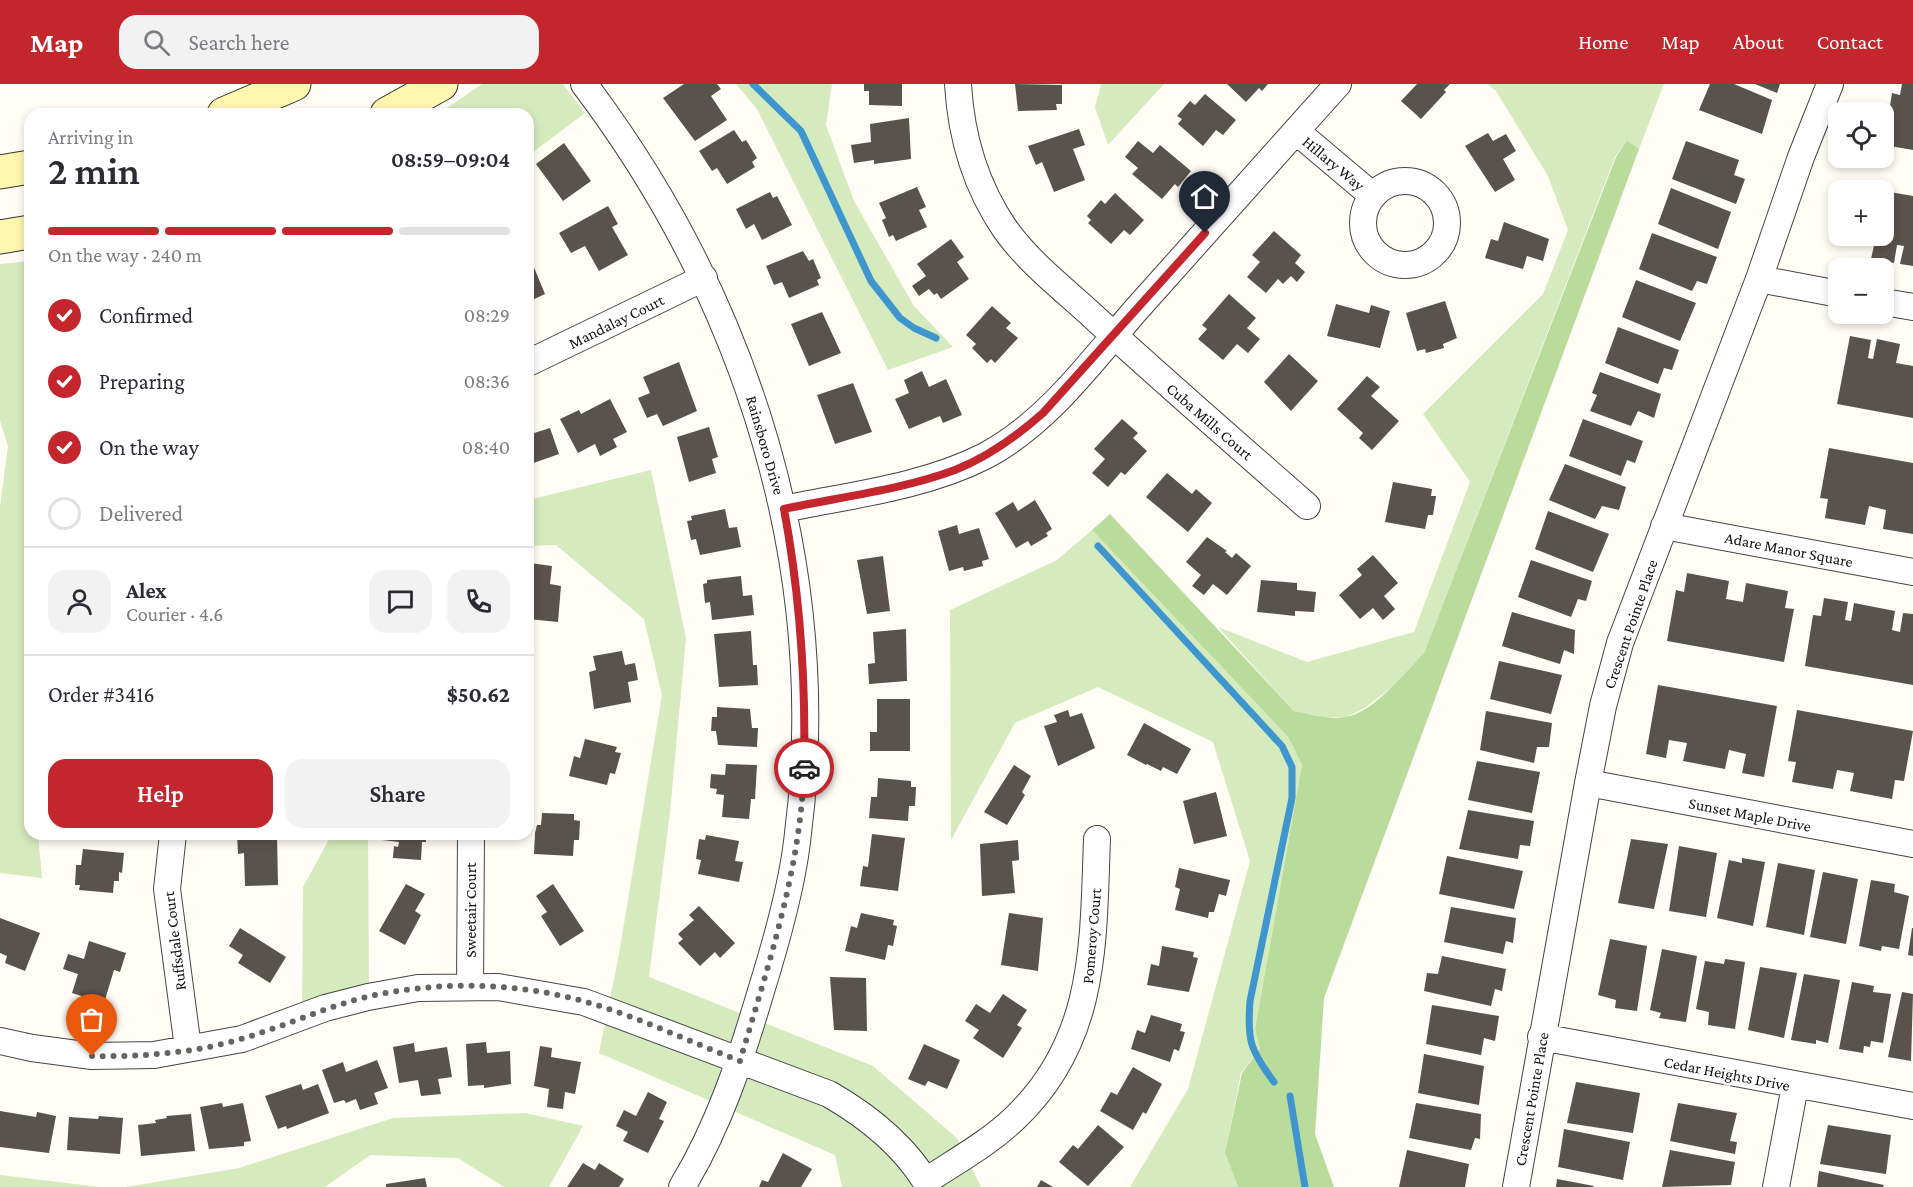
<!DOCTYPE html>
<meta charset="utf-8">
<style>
:root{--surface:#fff;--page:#f2f2f3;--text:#2b2b33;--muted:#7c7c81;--line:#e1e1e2;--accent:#c4262e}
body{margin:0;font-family:"Crimson Pro",serif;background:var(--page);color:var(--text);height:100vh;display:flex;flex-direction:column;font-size:22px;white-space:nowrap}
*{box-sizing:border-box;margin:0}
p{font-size:20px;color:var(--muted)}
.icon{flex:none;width:33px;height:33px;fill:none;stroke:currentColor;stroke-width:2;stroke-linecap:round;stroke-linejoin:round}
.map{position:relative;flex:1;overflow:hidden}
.side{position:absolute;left:24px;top:24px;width:510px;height:732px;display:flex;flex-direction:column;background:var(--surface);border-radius:18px;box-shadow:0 3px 9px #0003}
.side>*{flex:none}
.controls{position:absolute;left:1828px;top:18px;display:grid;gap:12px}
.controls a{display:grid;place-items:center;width:66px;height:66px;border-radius:12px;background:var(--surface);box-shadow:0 3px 9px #0003;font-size:30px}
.pin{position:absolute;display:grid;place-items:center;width:51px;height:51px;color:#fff;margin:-62px -26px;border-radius:50% 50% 50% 0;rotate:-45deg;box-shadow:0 0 6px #0007}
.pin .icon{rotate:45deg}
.courier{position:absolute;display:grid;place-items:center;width:60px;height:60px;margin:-30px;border:4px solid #c4262e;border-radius:50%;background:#fff;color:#222;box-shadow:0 2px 8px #0007}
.summary em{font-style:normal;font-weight:600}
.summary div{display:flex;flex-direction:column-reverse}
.summary{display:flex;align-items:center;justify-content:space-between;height:102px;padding:0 24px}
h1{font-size:39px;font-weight:600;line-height:45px}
.bar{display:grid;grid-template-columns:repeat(4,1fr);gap:9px 6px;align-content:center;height:72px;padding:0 24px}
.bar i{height:8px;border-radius:4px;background:var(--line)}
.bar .selected{background:var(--accent)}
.bar p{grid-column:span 4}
.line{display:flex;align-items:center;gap:15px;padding:0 24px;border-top:2px solid var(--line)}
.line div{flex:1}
.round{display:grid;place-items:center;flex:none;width:63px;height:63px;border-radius:18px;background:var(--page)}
ol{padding:0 24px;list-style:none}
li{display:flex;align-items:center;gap:18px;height:66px}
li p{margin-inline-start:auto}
li .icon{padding:6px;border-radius:50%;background:var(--accent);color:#fff;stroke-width:4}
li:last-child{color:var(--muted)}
li i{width:33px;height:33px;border:3px solid var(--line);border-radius:50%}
.action{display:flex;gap:12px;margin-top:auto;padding:12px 24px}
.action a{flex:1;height:69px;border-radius:18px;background:var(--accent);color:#fff;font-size:24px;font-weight:600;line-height:69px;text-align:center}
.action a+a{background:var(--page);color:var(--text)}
header{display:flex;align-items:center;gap:36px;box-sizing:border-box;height:84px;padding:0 30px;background:var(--accent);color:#fff}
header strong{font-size:28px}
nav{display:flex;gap:33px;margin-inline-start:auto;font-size:21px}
.search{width:420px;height:54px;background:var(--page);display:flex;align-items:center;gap:15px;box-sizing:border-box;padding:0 21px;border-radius:18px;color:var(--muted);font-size:22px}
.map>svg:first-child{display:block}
.green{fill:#d5ebbd}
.forest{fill:#b9dc9c}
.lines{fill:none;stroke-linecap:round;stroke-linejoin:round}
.stream{stroke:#3f96cf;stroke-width:7}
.building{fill:#5a524d}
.street-casing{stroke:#444;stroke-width:28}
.secondary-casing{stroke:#333;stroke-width:35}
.street{stroke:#fff;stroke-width:26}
.secondary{stroke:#fff6b0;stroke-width:33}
.done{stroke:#646461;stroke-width:6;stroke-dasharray:0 10.8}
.route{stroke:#c4262e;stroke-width:8}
.labels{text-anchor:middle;stroke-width:6;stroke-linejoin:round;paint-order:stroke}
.street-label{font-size:16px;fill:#111;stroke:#fff}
</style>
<header>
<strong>Map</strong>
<div class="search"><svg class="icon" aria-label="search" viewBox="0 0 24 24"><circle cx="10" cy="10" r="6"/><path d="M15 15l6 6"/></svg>Search here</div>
<nav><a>Home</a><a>Map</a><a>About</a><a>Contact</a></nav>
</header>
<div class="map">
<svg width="1913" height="1103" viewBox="0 0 1913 1103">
<rect width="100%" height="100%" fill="#fffdf5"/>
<path class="green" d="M482,0H563L585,29L528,72V30H438Z
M736,0H832L826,41L854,117L914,222L953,263L888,286L757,25Z
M1101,0H1164L1108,61L1095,23Z
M1487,0H1664L1639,65L1627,56L1615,73L1424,569L1397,599L1366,623L1347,633H1323L1294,627L1218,543L1307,578L1414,548L1470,398L1423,330L1543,210L1568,146L1548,92L1496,7Z
M30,177V750H38L42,794L0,789V423L8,362L0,337V180Z
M651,386L686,554L670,729L649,893L873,982L957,1054L981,1103H842L835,1071L599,969L619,870L662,611L644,535L556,461L528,462V416Z
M1092,446L1288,653L1302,681L1255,945L1260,965L1241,989L1225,1069L1238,1103H1130L1188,1005L1250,777L1213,658L1098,603L1015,639L951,756L950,526L1057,476Z
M332,750H368L369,902L302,923L303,803Z
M525,1029L583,1042L549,1103H504L458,1074L370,1071L325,1103H126L239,1084L393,1034Z
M0,1091L100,1103H0Z"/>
<path class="forest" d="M1627,56L1639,65L1324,914L1315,1050L1334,1103H1238L1225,1069L1242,989L1260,965L1255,945L1302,681L1288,653L1092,446L1110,430L1294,627C1310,630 1328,636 1345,633C1372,630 1406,588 1424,569L1616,73Z"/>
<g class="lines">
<path class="stream" d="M753,0L801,47L871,197L900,234L914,244L936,254
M1098,462L1282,662L1292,683V714L1250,917C1247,956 1250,966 1274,998
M1290,1012L1305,1103"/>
</g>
<path class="building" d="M684,0H717L721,5L711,12L727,36L695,57L663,14Z
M864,0H902V22L869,21V7H864Z
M1015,0L1062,1V20H1056L1057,26L1018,27Z
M1227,0H1268L1262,7L1259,4L1246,18Z
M1417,0H1450L1444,6L1446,8L1421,35L1401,17Z
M1710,0H1734L1772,16L1762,50L1699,26Z
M1755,0H1780L1777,9Z
M1902,0H1913V66L1884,61L1892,9L1900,11Z
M1205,10L1236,36L1223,51L1216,46L1203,62L1178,40L1182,35L1177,32L1190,17L1195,21Z
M909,34L911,75L874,80V76L854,79L851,61L871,58L870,40Z
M1079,45L1085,61L1073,65L1085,96L1054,108L1042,78L1036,81L1028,62Z
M734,46L742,58L746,56L757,74L752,78L755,83L727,100L717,84L712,87L699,67Z
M1488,49L1493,57L1506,50L1516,67L1503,75L1515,96L1495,108L1465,62Z
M1138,57L1153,69L1160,61L1191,87L1178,103L1175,100L1162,115L1132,90L1138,84L1125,73Z
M1686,57L1739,76L1734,91L1745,95L1736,120L1672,95Z
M564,59L591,97L563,117L536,80Z
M917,103L926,123L919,126L927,143L896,157L893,151L889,153L882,136L886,134L879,119Z
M1671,104L1731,128L1718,165L1658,140Z
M1884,107L1913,112V182L1900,180L1904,162L1897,161L1894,179L1871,175L1875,157L1866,155L1867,152H1884Z
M770,108L773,114L777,112L792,141L762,156L754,140L746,145L736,125Z
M1115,109L1144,136L1130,151L1124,146L1111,160L1088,139L1091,136L1087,132L1101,116L1105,120Z
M608,122L618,140L612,143L628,171L599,187L585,162L571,169L559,149Z
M1504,138L1549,155L1543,177L1527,172L1523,185L1485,174L1491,155L1498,157Z
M1274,147L1301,171L1295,179L1305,188L1297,198L1291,192L1283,200L1278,195L1266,209L1247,193L1260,178L1252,171Z
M1652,149L1717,173L1707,200L1697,197L1692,207L1639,185Z
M951,155L964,173L957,178L969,195L941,215L937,209L934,211L929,205L919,212L912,202L926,192L917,180Z
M803,167L809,177L813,175L821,194L817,196L819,201L789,214L782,198L774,201L766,182Z
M533,181L545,210L528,218V183Z
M1636,196L1696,219L1680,257L1622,233Z
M1229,210L1256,234L1247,244L1260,255L1248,269L1237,260L1223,276L1198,255L1207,245L1202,241Z
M1445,217L1457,254L1443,260L1444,264L1426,269L1425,265L1417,267L1406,229Z
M1336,220L1369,229L1371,221L1390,227L1380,264L1327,252Z
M992,222L1011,239L1006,244L1018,254L995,279L991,275L987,279L972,264L976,260L966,251Z
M822,228L841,269L809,282L791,240Z
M1618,243L1679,266L1672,286L1664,284L1658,300L1605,279Z
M1850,252L1871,256L1868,274L1873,275L1877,255L1900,260L1896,279L1913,282V334L1837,320Z
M1289,270L1318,297L1291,327L1264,298Z
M679,278L697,327L663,342L657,330L647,334L638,314L650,309L643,293Z
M922,287L929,303L946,295L962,331L943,339L940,332L909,345L895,315L909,309L904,296Z
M1600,288L1661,310L1654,334L1638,327L1631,342L1590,327L1597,311L1592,309Z
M1367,292L1380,303L1371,312L1399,337L1372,366L1359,354L1363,349L1337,325Z
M853,299L872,348L835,360L817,311Z
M610,315L627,348L613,355L617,363L600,372L595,360L578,369L560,335L579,326L581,330Z
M1122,335L1138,349L1133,354L1147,367L1125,391L1121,388L1108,403L1092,389L1105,375L1094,365Z
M1583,335L1643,357L1635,379L1627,376L1621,392L1569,372Z
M709,343L718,373L712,375L716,389L689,398L677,353Z
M550,344L559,370L528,381V351Z
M1829,364L1913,379V450L1883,445L1886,426L1869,422L1865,441L1825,434L1828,415L1820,414Z
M1565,380L1626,403L1619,426L1602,422L1595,435L1549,416Z
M1167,389L1192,410L1196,405L1212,419L1188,448L1146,413Z
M1393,398L1432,405L1431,412H1436L1433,431H1428L1425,445L1385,438Z
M1035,416L1052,445L1046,449L1048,452L1031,462L1028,457L1016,464L995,429L1013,418L1018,427Z
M725,425L729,444L737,443L741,463L700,471L696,455L691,456L687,437L692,436L691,432Z
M1548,427L1609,450L1593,488L1535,465Z
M957,441L959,450L979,444L989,475L982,477L983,482L964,487L963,483L949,487L938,447Z
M1207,453L1227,467L1225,468L1232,474L1236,469L1251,482L1227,511L1213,500L1204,511L1192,502L1201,491L1186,478Z
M1373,471L1398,499L1384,512L1395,525L1383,536L1373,524L1360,535L1339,511L1362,491L1357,485Z
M883,472L890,527L867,530L857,476Z
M1531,476L1592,497L1586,517L1578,515L1571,533L1518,513Z
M530,479L552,482L550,500L561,502L558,538L528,535Z
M1687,489L1729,497L1726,515L1743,518L1746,499L1788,507L1785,524L1794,525L1784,578L1667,557L1676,506L1684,508Z
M741,492L743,512L752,511L754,531L712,536L710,518L705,519L703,500L707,499V496Z
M1261,496L1297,499V506L1316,508L1314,528L1295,527V532L1257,528Z
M1824,514L1848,518L1845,536L1851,537L1854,519L1895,527L1892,546L1900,548L1903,529L1913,530V601L1805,582L1813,531L1821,532Z
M1512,528L1575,546L1574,570L1564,566L1560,580L1502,562Z
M906,545L907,597L869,600L868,580L875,579L873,548Z
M751,547L753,581H757L758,601L719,603L714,550Z
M622,567L625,581L635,579L638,596L628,598L631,618L594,625L589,588L596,586L593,572Z
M1499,577L1562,591L1551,630L1490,615Z
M1658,601L1777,622L1764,693L1742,689L1746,670L1729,666L1725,685L1683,677L1687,659L1669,656L1666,674L1646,670Z
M877,615H910V667H870V648H877Z
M717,623L750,625L752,644H758L757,663L718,661L716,647H711L712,633H717Z
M1068,626L1070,633L1082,629L1095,664L1058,682L1044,642L1057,638L1054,631Z
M1797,626L1913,647L1904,697L1895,696L1892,715L1850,707L1854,689L1837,686L1833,705L1792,698L1796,678L1788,677Z
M1486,627L1552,639L1549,663H1537L1534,679L1480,666Z
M1144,639L1191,665L1177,690L1163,683L1161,687L1147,680L1146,681L1127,671Z
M585,655L617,663L615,668L621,669L615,690L610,689L607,701L569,692L574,672L580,674Z
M1477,677L1540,688L1532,729L1468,716Z
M726,680L757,681L755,715H751L749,735L722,733L724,711L716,710L717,705L710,704L711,690L725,691Z
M1014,681L1031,692L1022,708L1025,711L1007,741L984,728Z
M878,694L911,697V703H916L915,722H909L908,737L869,734L871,713H877Z
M1216,708L1227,752L1194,760L1183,717Z
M1468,726L1534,737L1530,762L1520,761L1518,775L1459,765Z
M542,729L574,730V736L580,737L579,756H574L573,772L534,770L535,749L537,741H541Z
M237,750H277L278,801L245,802L244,769L238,770Z
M382,750H426V758H422L421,776L393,774L394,762L398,763L399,758L382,756Z
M872,750L905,754L898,807L860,802L863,782L868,783Z
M706,751L739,757L735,777L743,778L739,798L698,790L701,776L696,775L699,755L705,756Z
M1631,755L1668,760L1654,825L1618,819Z
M1018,756L1019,776L1012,777L1015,809L982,812L980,760Z
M1679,762L1717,769L1706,833L1669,827Z
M83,765L124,769L122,789L119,788V797H114L113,809L79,806L80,801H75L76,781H81Z
M1447,772L1523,787L1514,825L1439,810Z
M1742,774L1765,778L1753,842L1717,834L1729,776L1742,779Z
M1778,779L1815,786L1804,851L1766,843Z
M1179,784L1230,796L1226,812L1219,810L1214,828H1209L1208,834L1175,826L1180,805L1175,803Z
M1823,788L1858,795L1846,860L1810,853Z
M1871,796L1895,800L1894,808L1909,812L1899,865L1882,862L1881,867L1859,862Z
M406,800L425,810L415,827L421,831L405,861L379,847Z
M553,800L584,847L560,862L541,832L547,828L536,812Z
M699,822L735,859L720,874L715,868L700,882L678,859L683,855L678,850L694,836L689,831Z
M1451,823L1516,834L1513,859L1506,857L1503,870L1444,858Z
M861,829L894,836L893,841L897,842L893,862L888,861L885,876L845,867L851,842L857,844Z
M1009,829L1043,834L1038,887L1001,881Z
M0,834L40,849L25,887L5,879L7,872L0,869Z
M240,844L286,873L270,899L238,879L243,871L229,862Z
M1912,844H1913V872L1908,871Z
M1610,855L1647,862L1637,927L1615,924L1616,916L1598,911Z
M89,857L126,869L120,888L114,886L104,919L72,909L78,890L63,885L68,870L84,875Z
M1162,862L1194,868L1193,873L1198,874L1189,908L1147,901L1151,880L1159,882Z
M1662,865L1697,872L1686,938L1659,934L1661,929L1650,926Z
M1442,872L1506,885L1502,907L1495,905L1491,922L1424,907L1427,889L1438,890Z
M1725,875L1745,878L1735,945L1708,941L1709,928L1696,925L1705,877L1724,880Z
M1760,883L1797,889L1784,954L1748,946Z
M1804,890L1840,896L1828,959L1816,956V960L1791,956Z
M830,893L866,894L867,947L834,946Z
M1852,898L1874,902L1873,908L1891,910L1883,959L1871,957L1870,963L1864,962L1863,969L1839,965Z
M1902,908L1913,910L1911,977L1888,973Z
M1003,910L1027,926L1017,941L1022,944L1003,974L973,954L979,946L965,937L976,920L990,929Z
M1432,921L1499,932L1495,957L1484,954L1481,971L1426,960Z
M1151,931L1182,940L1180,947L1185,948L1179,967L1174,965L1170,978L1131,965L1137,946L1145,949Z
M486,958L487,969L510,967L511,1000L484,1004V1001L468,1002L466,960Z
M414,959L415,968L447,963L452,993L438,995L441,1010L421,1012L418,996L399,999L393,963Z
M924,960L960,976L947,1005L928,997L925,1002L908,995Z
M540,962L552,964L551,973L581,978L575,1010L565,1008L563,1025L547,1023L549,1005L534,1002Z
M1424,970L1484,982L1479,1021L1418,1009Z
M377,976L388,1004L374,1009L378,1020L360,1026L356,1015L346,1019L344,1016L334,1019L322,986L343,978L346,988Z
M1133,983L1162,1000L1146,1030L1143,1028L1133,1046L1100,1027L1111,1008L1117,1011Z
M1576,998L1640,1009L1633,1049L1567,1039Z
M301,1000L303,1006L318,1000L329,1029L287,1045L286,1042L278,1045L265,1012Z
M648,1008L667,1018L659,1035L664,1037L648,1069L623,1057L628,1048L616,1042L624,1026L636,1032Z
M222,1019L223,1023L243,1019L251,1057L244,1058V1062L209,1065L200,1023Z
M1416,1019L1481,1030L1480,1055L1475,1054L1471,1066L1409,1054Z
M1678,1019L1737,1029L1730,1057L1737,1058L1735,1070L1670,1057Z
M0,1027L36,1033L37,1028L56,1032L49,1069L0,1063Z
M191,1030L195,1067L141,1072L138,1041L156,1039L155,1036L167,1034L166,1032Z
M99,1032L123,1034L120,1070L67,1066L69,1033L98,1035Z
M1098,1041L1124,1063L1088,1102L1059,1078L1073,1061L1078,1065Z
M1828,1041L1891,1051L1886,1090L1820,1080Z
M1564,1045L1630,1058L1623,1096L1558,1083Z
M1407,1066L1469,1080L1465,1103H1399Z
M1670,1066L1735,1078L1731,1101L1662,1103Z
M783,1069L812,1085L801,1103H759L762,1096L768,1098Z
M583,1079L595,1086L599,1079L624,1095L619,1103H567Z
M1819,1087L1884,1101L1883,1103H1817Z
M425,1094L427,1103H386V1100Z
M1557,1095L1594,1102L1593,1103H1556Z
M1041,1096L1053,1103H1037Z"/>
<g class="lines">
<defs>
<path id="street" d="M584,0C748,217 833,486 797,758C791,807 776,859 761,907C741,975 719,1042 682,1103
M958,0C961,53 975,101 1005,145C1029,179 1065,206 1096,235C1165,298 1236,360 1307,422
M1296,47L1373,112
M1363 139a42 42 0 1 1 84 0a42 42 0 1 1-84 0Z
M1759,195L1839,210
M1884,218L1913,223
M528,279L704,194
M784,425C851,411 924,403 985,372C1046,340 1091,278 1135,227C1203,152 1270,76 1338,0
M1664,442L1913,488
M1588,699L1913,760
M173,750L167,805L188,964
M470,902L471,750
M1541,953L1913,1022
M0,957L32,964L92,972L154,971L242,955L325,924L368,913L418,904L498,903L584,918L829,1010C869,1033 906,1063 929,1103
M926,1097C956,1077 989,1059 1015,1034C1097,956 1093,859 1097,755
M1516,1103L1588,699L1603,622L1620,559L1759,195L1801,73L1830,0
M1776,1103L1795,1002"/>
<path id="secondary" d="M224,30L294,0
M387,30L441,0
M0,88L30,83
M0,153L30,148"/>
</defs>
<use href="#street" class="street-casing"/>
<use href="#secondary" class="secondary-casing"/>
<use href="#street" class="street"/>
<use href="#secondary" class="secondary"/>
</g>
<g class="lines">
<path class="done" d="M92,972C141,973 194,969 241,955C283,943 323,924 366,913C436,897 513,898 583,917C636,932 688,957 740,977C768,882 801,784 804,684"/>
<path class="route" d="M804,684C806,596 800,511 784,425C840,413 901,406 955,386C988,373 1017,352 1043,329L1205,149"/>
</g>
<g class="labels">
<g class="street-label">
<text transform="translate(1334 79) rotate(40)" y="6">Hillary Way</text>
<text transform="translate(616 237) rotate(-26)" y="6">Mandalay Court</text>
<text transform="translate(1210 337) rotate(41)" y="6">Cuba Mills Court</text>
<text transform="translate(766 361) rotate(74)" y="6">Rainsboro Drive</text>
<text transform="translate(1789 465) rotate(11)" y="6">Adare Manor Square</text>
<text transform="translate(1630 540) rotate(-71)" y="6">Crescent Pointe Place</text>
<text transform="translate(1750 730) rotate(11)" y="6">Sunset Maple Drive</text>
<text transform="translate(470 826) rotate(-90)" y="6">Sweetair Court</text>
<text transform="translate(1091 852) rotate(-85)" y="6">Pomeroy Court</text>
<text transform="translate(174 857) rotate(-97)" y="6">Ruffsdale Court</text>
<text transform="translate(1727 989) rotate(11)" y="6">Cedar Heights Drive</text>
<text transform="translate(1531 1015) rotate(-80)" y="6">Crescent Pointe Place</text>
</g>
</g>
</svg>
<div class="controls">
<a><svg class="icon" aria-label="locate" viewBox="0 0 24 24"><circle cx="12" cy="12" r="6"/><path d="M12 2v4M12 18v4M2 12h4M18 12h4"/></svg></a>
<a>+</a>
<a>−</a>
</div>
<div class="pin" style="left:92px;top:972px;background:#ea580c"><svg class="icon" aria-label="bag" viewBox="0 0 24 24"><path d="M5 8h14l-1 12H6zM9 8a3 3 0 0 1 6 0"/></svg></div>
<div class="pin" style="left:1205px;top:149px;background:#1f2937"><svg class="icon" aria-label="home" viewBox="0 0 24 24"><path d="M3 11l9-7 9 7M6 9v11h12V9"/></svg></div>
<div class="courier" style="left:804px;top:684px"><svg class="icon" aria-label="car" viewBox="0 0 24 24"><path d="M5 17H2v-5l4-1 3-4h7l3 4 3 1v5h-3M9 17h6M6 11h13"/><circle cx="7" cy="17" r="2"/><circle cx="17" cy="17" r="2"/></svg></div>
<section class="side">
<div class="summary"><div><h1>2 min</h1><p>Arriving in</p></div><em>08:59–09:04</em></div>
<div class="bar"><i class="selected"></i><i class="selected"></i><i class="selected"></i><i></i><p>On the way · 240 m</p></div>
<ol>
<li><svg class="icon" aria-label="check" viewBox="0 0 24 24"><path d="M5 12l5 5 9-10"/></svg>Confirmed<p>08:29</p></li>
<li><svg class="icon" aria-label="check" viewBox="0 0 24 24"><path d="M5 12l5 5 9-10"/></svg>Preparing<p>08:36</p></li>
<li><svg class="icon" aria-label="check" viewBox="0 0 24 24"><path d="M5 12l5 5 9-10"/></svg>On the way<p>08:40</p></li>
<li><i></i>Delivered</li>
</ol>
<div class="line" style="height:108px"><a class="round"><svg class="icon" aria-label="person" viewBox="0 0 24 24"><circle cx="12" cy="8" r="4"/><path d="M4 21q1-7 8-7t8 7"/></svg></a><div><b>Alex</b><p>Courier · 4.6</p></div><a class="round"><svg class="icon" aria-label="chat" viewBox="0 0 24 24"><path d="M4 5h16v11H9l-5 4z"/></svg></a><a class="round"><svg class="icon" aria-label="phone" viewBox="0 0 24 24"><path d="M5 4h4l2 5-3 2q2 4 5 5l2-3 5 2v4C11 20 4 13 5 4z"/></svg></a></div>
<div class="line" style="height:78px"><div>Order #3416</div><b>$50.62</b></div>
<div class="action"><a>Help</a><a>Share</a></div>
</section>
</div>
